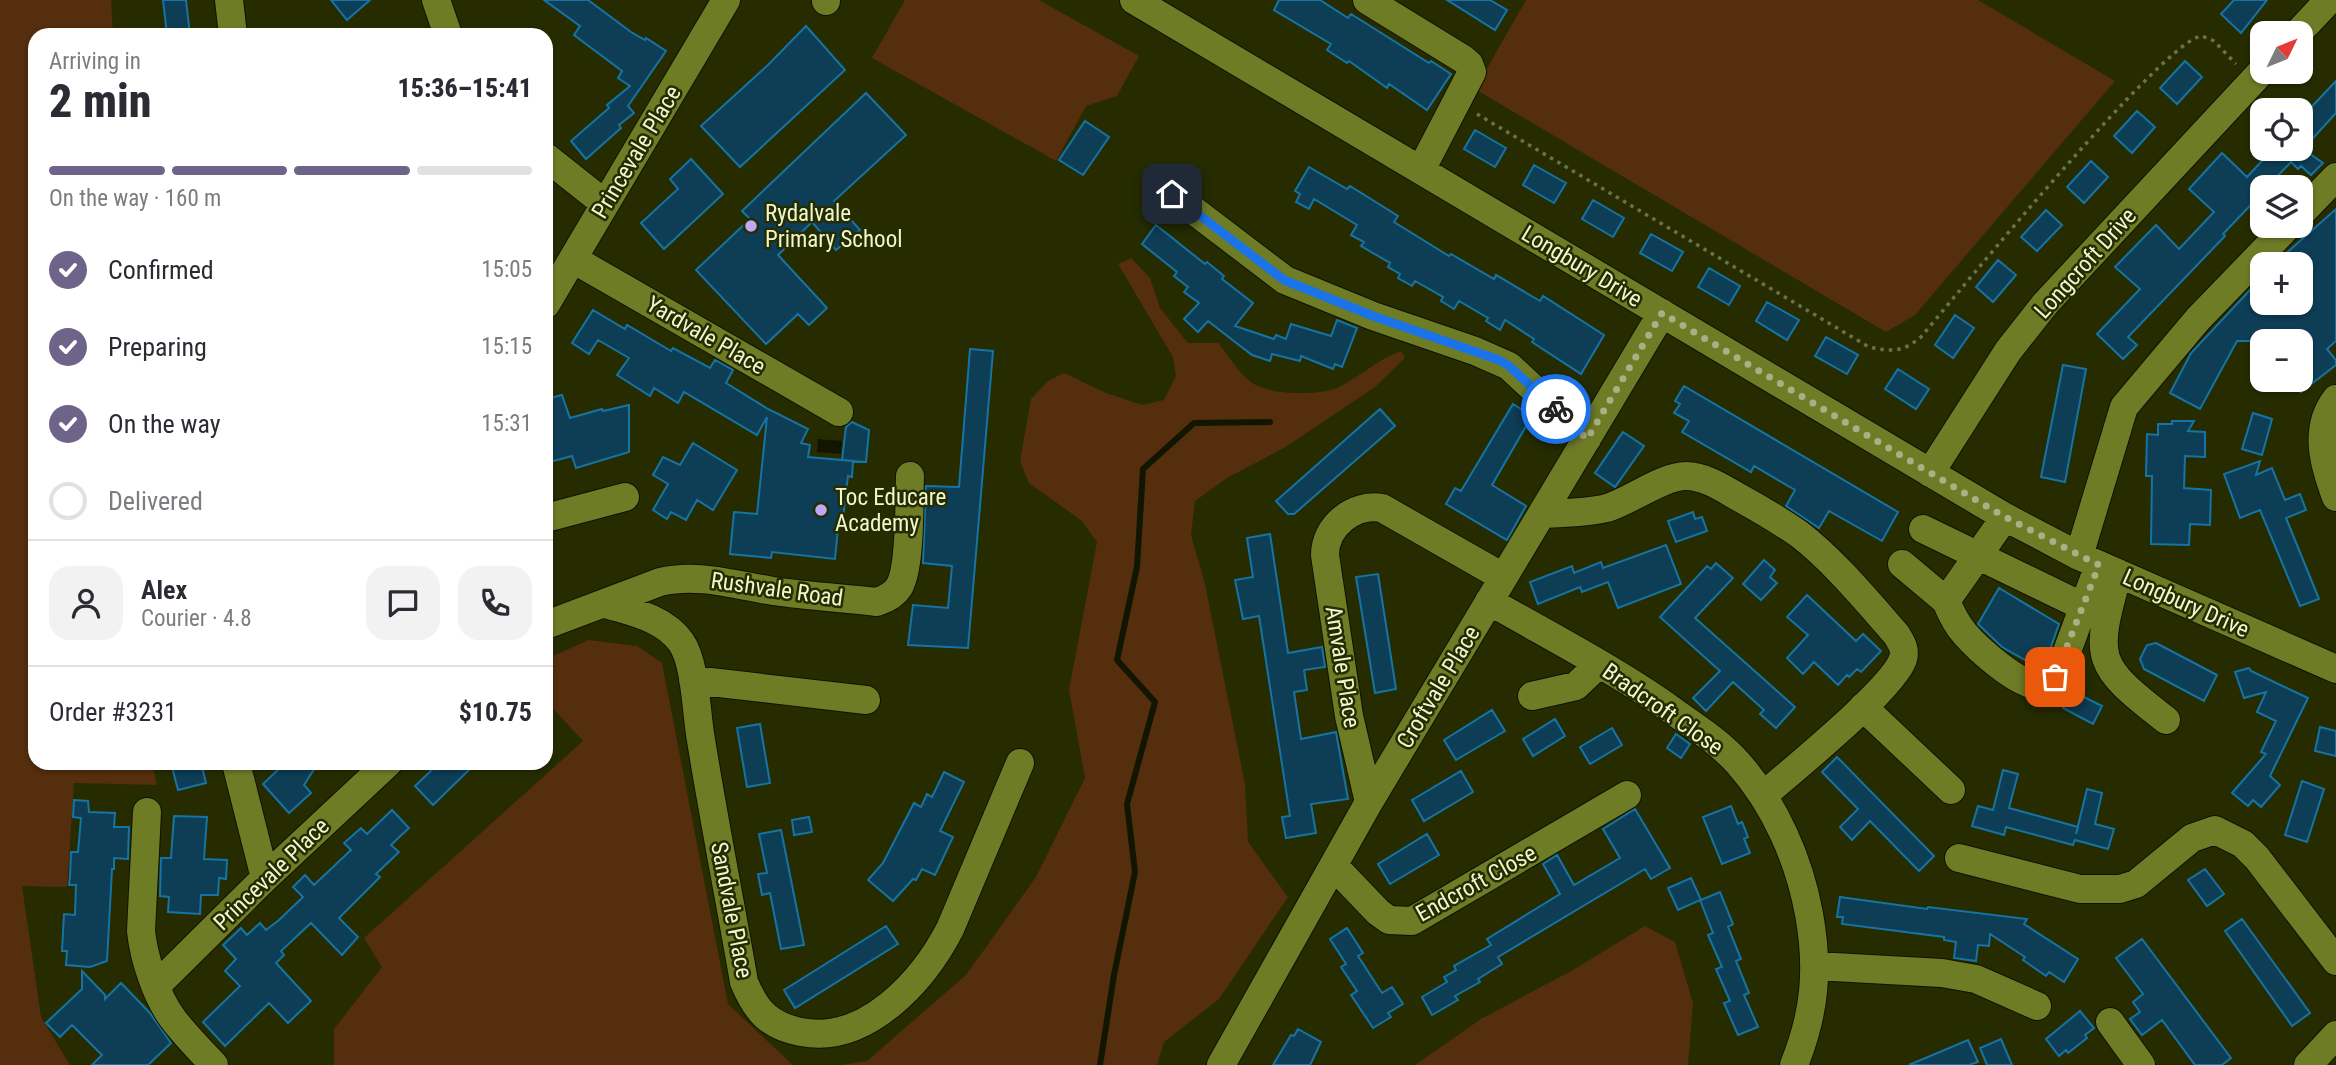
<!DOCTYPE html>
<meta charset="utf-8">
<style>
:root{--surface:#fff;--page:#f2f2f3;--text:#2b2b33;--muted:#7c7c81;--line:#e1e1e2;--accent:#6e648a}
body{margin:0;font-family:"Roboto Condensed",sans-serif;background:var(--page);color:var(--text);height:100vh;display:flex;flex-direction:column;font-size:26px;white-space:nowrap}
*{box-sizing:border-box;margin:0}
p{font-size:23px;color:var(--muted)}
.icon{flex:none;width:38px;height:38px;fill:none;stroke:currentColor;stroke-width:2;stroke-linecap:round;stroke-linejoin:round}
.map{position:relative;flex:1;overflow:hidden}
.drawer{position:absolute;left:28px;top:28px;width:525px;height:742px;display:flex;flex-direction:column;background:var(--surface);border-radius:21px;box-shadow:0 2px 5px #0004}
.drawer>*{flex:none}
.needle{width:46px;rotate:47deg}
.buttons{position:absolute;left:2250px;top:21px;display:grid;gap:14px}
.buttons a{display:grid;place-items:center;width:63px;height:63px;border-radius:14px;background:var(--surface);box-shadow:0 2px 5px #0004;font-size:35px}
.pin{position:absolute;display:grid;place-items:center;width:60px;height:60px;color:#fff;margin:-30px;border-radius:14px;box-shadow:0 4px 10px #0006}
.courier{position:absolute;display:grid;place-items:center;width:70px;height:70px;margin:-35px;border:5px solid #1a73e8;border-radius:50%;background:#fff;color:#222;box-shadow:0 2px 9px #0007}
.summary em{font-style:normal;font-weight:800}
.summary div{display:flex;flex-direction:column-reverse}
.summary{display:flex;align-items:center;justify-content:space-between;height:119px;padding:0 21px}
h1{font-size:46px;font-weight:800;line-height:52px}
.bar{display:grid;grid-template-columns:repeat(4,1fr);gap:10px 7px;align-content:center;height:84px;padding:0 21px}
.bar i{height:9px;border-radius:5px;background:var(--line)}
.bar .on{background:var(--accent)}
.bar p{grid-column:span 4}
.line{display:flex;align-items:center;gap:18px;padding:0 21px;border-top:2px solid var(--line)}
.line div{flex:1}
.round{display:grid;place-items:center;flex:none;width:74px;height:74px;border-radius:21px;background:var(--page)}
ol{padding:0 21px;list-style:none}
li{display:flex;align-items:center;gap:21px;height:77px}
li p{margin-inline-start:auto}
li .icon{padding:7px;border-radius:50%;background:var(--accent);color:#fff;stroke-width:4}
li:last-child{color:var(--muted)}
li i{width:38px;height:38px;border:4px solid var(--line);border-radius:50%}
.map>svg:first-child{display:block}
.green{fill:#542e0d}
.water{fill:#121600}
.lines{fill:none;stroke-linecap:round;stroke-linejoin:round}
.stream{stroke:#121600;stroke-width:6}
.building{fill:#0e3d56;stroke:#1574a3;stroke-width:2}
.minor-casing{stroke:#101300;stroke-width:30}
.path{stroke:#6b7247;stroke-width:3.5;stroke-dasharray:3.5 5;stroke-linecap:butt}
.minor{stroke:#6f7c26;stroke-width:28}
.done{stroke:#a8b086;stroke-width:7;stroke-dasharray:0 12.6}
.route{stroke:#1a73e8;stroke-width:9}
.poi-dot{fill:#bfa9f4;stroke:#262c00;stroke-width:2.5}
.labels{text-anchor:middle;stroke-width:5;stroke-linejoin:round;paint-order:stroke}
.street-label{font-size:23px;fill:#eef7ce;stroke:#262c00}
.poi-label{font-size:23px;fill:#eef7ce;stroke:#262c00;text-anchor:start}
</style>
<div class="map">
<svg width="2336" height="1065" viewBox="0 0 2336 1065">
<rect width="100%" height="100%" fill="#262c00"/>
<path class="green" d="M0,0H111L113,35H35V763H152L157,785L74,783L67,887L22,886L41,1017L70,1065H0Z
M905,0H1039L1139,56L1117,96L1086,106L1056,161L872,58Z
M1526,0H1978L2115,81L1915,315L1886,332L1475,89Z
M1131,258L1150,278L1160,308L1188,343H1218C1229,355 1240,376 1254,384C1272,395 1320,396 1339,387C1361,376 1378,359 1401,351L1405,358L1375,387L1284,448L1227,478L1195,501L1191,535L1205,584L1245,784L1248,842L1288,897L1219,999L1164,1042L1157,1065H840L867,1061L966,975L1036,877L1085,778L1069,690L1097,542L1082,521L1029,483L1020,461L1031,399L1048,381L1064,373L1106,393L1142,405L1164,400L1176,376L1173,357L1118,264Z
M589,640L637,646L662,663L728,1004L793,1065H334V1029L382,967L364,938L583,741L546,701V659Z
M1645,926L1675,942L1693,1003L1688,1065H1415L1481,1019L1573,970Z"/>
<path class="water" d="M818,439L842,441L841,454L817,452Z"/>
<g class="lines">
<path class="stream" d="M1100,1065L1114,975L1135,872L1127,804L1155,702L1117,660L1137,567L1143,469L1194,423L1270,422"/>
</g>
<path class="building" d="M163,0H186L190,35H167Z
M331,0H370L347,20Z
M544,0H588L631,32L645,40L646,38L666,51L628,106L634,113L619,125L621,128L586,159L571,141L609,108L607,105L630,86L618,78L622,71L574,35L580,26Z
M1279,0H1320L1348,18L1351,14L1429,63L1431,61L1451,74L1427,110L1389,84L1387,88L1349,61L1347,63L1327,50L1331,44L1274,10Z
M1447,0H1490L1507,10L1495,30Z
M2234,0H2267L2241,33L2221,14Z
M806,26L845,70L740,167L701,126L768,65Z
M2185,61L2202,77L2177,104L2160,88Z
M2336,81V113L2303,149L2323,163L2311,175L2301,166L2298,169L2291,162L2267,187H2263V192L2223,234L2225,236L2128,337L2137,345L2123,359L2097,334L2140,289L2115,267L2156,225L2179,249L2214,212L2189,189L2222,153L2247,177L2273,149H2301V118Z
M866,93L906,135L834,201L860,230L836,250L812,222L778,255L827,308L809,325L798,314L766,344L696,270L750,219L742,211Z
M2137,111L2155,127L2132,153L2114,136Z
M1085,121L1109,137L1083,175L1059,160Z
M1475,130L1506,148L1495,167L1464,149Z
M691,159L723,194L664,249L641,223L678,189L670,179Z
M2091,161L2108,177L2084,203L2067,187Z
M1534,165L1566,183L1554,203L1523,185Z
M1309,167L1347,189L1350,186L1398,216L1394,222L1449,256L1451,254L1494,279L1496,275L1540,301L1543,296L1604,335L1581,374L1532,342L1534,339L1505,320L1500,330L1486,321L1488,318L1459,301L1454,309L1441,301L1443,297L1415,281L1412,286L1398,278L1400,274L1388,267L1390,263L1361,246L1364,242L1351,235L1357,225L1314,199L1309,209L1296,202L1300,194L1295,191Z
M1593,200L1624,218L1613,237L1582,219Z
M2336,209V341L2327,349L2336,360V365L2301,392V341H2237L2200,409L2170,393L2191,353L2263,276V303H2301V264H2274Z
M2046,210L2062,225L2037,251L2021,237Z
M1156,225L1205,264L1207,262L1224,276L1222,279L1253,303L1235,326L1274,339L1276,335L1286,339L1291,324L1331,336L1337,320L1357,328L1342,367L1335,364L1333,369L1301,356L1300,361L1272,354L1270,361L1252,355L1208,321L1198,332L1184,319L1199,303L1184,292L1188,287L1174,276L1177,272L1142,244Z
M1651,234L1683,252L1672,271L1640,253Z
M1998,260L2016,275L1993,302L1976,287Z
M1709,268L1740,286L1729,305L1698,287Z
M1767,302L1799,320L1787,340L1756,321Z
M593,310L625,329L627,325L671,351L673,348L710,368L715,360L733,370L726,383L768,409L808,429L801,443L810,445L808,457L853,461L852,477L848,476L843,518H839L835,559L772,552L771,558L730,554L734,512L757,514L767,417L757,435L684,392L678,403L654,388L650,396L617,375L629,358L598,340L589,354L572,343Z
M1955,315L1974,328L1953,358L1935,345Z
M1826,337L1858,355L1847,374L1815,356Z
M970,349L993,351L968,648L908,645L913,605L948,608L952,566L923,563L926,486L959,487Z
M2063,365L2086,369L2065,482L2041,477Z
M1898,369L1929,389L1916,409L1885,389Z
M1684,386L1898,512L1882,541L1829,511L1819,528L1786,506L1795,490L1754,466L1751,472L1682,432L1689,421L1674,413L1680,404L1675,401Z
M562,395L570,418L602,409L603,411L629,405V452L576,468L572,456L546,463V399Z
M1513,404L1532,416L1492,485L1526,506L1507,540L1446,504L1455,488L1461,491Z
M1380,409L1395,426L1294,514H1288L1276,501Z
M2253,413L2272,419L2262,455L2242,449Z
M2172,421H2194L2188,431L2205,432V457L2185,456L2184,488L2211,490L2210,525L2190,524L2189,545L2151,544L2152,476H2146L2147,434L2158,435V424H2172Z
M852,422L869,430L866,462L842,460L846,427Z
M1623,432L1644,446L1615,487L1595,473Z
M693,443L737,470L713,510L697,500L686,520L671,512L667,519L653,510L668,484L653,475L663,457L680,465Z
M2260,461L2256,475L2272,468L2285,500L2300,494L2306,510L2286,518L2319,599L2300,606L2260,510L2240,518L2224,474Z
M1693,512L1695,519L1702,517L1707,531L1676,542L1668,521Z
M1270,534L1288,653L1322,647L1325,667L1304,670L1307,690L1294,692L1301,739L1336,732L1348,799L1311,804L1316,833L1286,838L1282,817L1290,816L1259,616L1243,619L1235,580L1253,577L1247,538Z
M1666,545L1681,584L1618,608L1608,582L1582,592L1580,587L1538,604L1530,582L1572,566L1574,573L1601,562L1603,568Z
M1764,560L1775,570L1770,577L1777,583L1761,600L1743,584Z
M1716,563L1733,578L1695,618L1795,707L1776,728L1760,714L1764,710L1733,682L1706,711L1693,698L1720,671L1660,617L1707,566L1711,569Z
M1378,574L1396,689L1375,693L1356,577Z
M1999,588L2059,624L2047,658L2039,668L2002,647L1978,624Z
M1807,595L1856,641L1863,634L1881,651L1861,672L1857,669L1849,677L1847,675L1838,685L1814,662L1803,674L1787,658L1808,635L1787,617Z
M2156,643L2217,675L2204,701L2144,669L2140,659L2147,645Z
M2249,668L2251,671L2308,698L2270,776L2280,785L2261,807L2253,800L2248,806L2232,793L2266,754L2261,752L2276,721L2257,712L2266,692L2244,698L2235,672Z
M2072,691L2102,706L2093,724L2063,708Z
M1492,710L1505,731L1456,760L1444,740Z
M1555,719L1565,736L1533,756L1523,739Z
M760,724L770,783L747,787L737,728Z
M2320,727L2336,731V756L2315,751Z
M1612,728L1622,745L1590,764L1580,747Z
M1676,734L1690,744L1681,758L1667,748Z
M1837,757L1934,856L1919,871L1870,821L1852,840L1840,827L1858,809L1822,772Z
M171,763H201L206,783L178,790Z
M285,763H318L304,785L311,793L289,813L263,784Z
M439,763H476L433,805L415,786Z
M2003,770L2018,774L2009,808L2078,827L2076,834L2087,789L2102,793L2095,824L2114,829L2108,849L2075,840L2073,845L2006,827L2004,835L1972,826L1978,806L1993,810Z
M1461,771L1473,792L1424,821L1412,800Z
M944,772L964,782L940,831L953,837L935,875L922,869L916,880L913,879L893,901L868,880L883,863L914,803L921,807L927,794L932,797Z
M2302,781L2324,789L2307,842L2285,835Z
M74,800L88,801L89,812L115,813L114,827H129L128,859L114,858V869H112L107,961L90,967L66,965L67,951H62L64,914L75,915L76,885H69L70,876L71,852H78L81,818L73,817Z
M1731,806L1738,824L1742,822L1748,837L1744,839L1750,853L1722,864L1703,817Z
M1635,809L1670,868L1651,879L1645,869L1498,957L1502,964L1478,979L1480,982L1455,996L1458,1000L1432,1015L1422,997L1447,982L1444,977L1456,970L1454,966L1491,945L1487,939L1560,894L1543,864L1557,855L1574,885L1620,858L1603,829Z
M392,810L409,828L391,845L399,852L376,874L380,877L339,918L358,937L342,955L311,923L281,951L284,955L276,963L311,1001L288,1023L269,1003L225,1046L203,1022L240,986L225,971L236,959L223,945L241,928L247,935L260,923L266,930L279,920L303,897L293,887L305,875L314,885L351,850L344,843L361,828L367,834Z
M174,816L207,817L204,859L227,860L226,879L219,878L218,895H201L200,914L168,912L169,897L160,896L161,858H171Z
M809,817L812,832L794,835L792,820Z
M781,830L804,945L781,949L770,893L762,895L758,874L767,873L759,834Z
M1427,834L1439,855L1390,884L1378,864Z
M2205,869L2224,894L2207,906L2188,880Z
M1691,878L1701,900L1720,892L1733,924L1728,927L1741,959L1736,961L1749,993L1744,995L1758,1027L1738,1035L1724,1003L1730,1001L1716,969L1722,967L1708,935L1713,933L1700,900L1678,910L1668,888Z
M1840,897L1927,909L1928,907L2027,919L2024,924L2078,959L2064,982L2049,972L2046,976L2023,960L2025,957L1990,934L1989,946L1978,945L1976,961L1954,958L1956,942L1944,940V937L1842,924L1843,917H1837Z
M2242,919L2310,1013L2292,1026L2225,931Z
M886,926L898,944L795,1008L784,990Z
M1347,928L1363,953L1358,956L1382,993L1392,987L1403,1004L1388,1013L1391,1017L1373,1028L1351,995L1357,991L1341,967L1346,964L1330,939Z
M2142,939L2231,1058L2222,1065H2195L2162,1020L2142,1035L2130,1019L2140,1012L2133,1002L2143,994L2116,958Z
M82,971L105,995V999L121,983L150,1013L171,1043L148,1065H92L102,1055L72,1025L60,1037L46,1023L82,989Z
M2080,1011L2094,1028L2085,1035L2087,1038L2068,1053L2066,1050L2059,1056L2046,1039Z
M1298,1029L1321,1042L1310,1065H1273L1291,1035L1294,1036Z
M2001,1039L2012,1065H1987L1980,1048Z
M1968,1040L1978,1062L1969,1065H1909Z"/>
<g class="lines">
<defs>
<path id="minor" d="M229,0L233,35
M436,0L448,35
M1134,0L2005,517L2079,556L2336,669
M1367,0L1463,59L1469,64L1472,72L1421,170
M826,1V0
M2298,33L2329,0
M546,157L604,203
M1172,194L1285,280L1373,316L1475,351L1509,366L1587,439
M2301,213L2336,177
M573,259L839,412
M546,304L726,0
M2336,399C2313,429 2324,465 2336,497
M1930,473L2008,351L2045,304L2263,70
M1543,514C1564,513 1586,513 1607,508C1630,501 1663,476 1686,476C1705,476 1724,489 1740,498C1760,509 1780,521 1799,534C1833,560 1867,601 1896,634C1901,642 1906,649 1903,659C1893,689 1791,771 1763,796
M2005,517L1946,601C1951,613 1956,624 1965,634C1978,649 2019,686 2038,685C2050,685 2057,674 2062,665L2099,565
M546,518L625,497
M1923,529L2084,607
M2079,556L2124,407L2198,319L2288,226
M1902,564L1946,601
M2118,573C2094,660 2094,664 2166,720
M1489,601C1553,638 1620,672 1680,716C1700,730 1721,744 1738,763C1775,805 1799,859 1809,914C1819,969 1815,1013 1794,1065
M606,604C632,612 664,618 681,642C696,663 696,714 701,740C714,821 730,901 744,982C756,1011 769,1026 801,1032C866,1045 923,981 950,929L1020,763
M546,625L660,582C698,573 735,585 773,591C807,596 842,598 877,602C886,599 894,595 899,587C911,567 909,502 910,476
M693,680L866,700
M1532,696L1576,686L1599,664
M1863,707L1951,790
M236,763L265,878
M1369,802L1349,716L1325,555C1325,526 1354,503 1382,508L1503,577
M147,812L141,931C144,959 156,996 173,1019C185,1035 200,1050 214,1065
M1959,858L2080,889H2120L2136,884L2192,838L2215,830L2243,844L2257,858L2336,961
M1334,866L1378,912L1389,920L1412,921L1627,795
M1816,966L1942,973L1976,979L2037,1006
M156,986L265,878L388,763
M2110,1022L2141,1065
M1221,1065L1369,802L1662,313
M2308,1065L2336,1035"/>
</defs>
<use href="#minor" class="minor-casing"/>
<path class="path" d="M1477,114L1869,347C1892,352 1903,352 1921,337C1956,295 2167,37 2202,36L2214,41L2236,64"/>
<use href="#minor" class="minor"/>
</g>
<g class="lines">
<path class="done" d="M1556,409L1587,439L1662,313L1949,484L2005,517L2099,565L2055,677"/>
<path class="route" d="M1172,194L1284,280L1373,316L1499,360L1509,366L1556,409"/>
</g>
<g class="poi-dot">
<circle cx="751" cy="226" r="7"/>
<circle cx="821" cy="510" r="7"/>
</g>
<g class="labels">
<g class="street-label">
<text transform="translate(636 152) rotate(-59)" y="8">Princevale Place</text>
<text transform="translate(2085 263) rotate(-48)" y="8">Longcroft Drive</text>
<text transform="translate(1582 266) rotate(31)" y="8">Longbury Drive</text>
<text transform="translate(706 335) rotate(30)" y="8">Yardvale Place</text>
<text transform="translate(777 589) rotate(8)" y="8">Rushvale Road</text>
<text transform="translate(2186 603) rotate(24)" y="8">Longbury Drive</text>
<text transform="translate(1343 667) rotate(81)" y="8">Amvale Place</text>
<text transform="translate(1438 687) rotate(-59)" y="8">Croftvale Place</text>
<text transform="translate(1663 709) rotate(35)" y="8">Bradcroft Close</text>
<text transform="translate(271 874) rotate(-44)" y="8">Princevale Place</text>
<text transform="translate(1476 883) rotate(-29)" y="8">Endcroft Close</text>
<text transform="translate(732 910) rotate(79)" y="8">Sandvale Place</text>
</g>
<g class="poi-label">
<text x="765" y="221">Rydalvale<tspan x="765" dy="26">Primary School</tspan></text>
<text x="835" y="505">Toc Educare<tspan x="835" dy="26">Academy</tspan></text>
</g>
</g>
</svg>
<div class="buttons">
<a><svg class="needle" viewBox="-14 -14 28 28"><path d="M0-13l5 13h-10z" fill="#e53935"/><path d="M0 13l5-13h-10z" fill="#7c7c81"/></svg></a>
<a><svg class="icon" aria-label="locate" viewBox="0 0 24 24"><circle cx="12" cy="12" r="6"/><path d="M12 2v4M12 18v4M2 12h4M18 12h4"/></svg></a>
<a><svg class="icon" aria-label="layers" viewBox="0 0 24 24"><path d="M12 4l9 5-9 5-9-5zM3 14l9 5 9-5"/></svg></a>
<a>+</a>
<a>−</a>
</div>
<div class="pin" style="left:2055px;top:677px;background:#ea580c"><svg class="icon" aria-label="bag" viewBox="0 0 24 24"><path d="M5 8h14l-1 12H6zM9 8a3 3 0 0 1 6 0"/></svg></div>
<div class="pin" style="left:1172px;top:194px;background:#1f2937"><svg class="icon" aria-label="home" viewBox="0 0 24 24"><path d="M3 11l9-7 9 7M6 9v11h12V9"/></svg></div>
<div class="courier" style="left:1556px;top:409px"><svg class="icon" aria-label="bike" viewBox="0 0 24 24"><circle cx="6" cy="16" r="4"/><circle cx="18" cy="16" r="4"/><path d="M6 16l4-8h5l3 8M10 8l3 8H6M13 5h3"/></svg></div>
<section class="drawer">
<div class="summary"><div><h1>2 min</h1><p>Arriving in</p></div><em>15:36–15:41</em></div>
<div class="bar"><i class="on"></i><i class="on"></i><i class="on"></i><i></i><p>On the way · 160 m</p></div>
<ol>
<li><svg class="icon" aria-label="check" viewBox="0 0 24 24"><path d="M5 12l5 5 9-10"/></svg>Confirmed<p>15:05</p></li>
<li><svg class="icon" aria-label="check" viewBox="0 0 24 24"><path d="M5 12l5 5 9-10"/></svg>Preparing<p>15:15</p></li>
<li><svg class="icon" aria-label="check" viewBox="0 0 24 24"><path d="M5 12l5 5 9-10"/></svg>On the way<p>15:31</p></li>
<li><i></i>Delivered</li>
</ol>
<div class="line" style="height:126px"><a class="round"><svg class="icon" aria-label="person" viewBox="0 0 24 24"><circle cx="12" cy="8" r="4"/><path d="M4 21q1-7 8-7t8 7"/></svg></a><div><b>Alex</b><p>Courier · 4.8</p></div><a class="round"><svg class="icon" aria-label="chat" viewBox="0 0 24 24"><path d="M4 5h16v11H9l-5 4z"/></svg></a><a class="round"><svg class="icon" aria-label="phone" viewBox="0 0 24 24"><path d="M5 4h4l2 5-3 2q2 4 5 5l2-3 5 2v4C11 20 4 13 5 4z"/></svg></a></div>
<div class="line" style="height:91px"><div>Order #3231</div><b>$10.75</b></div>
</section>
</div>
